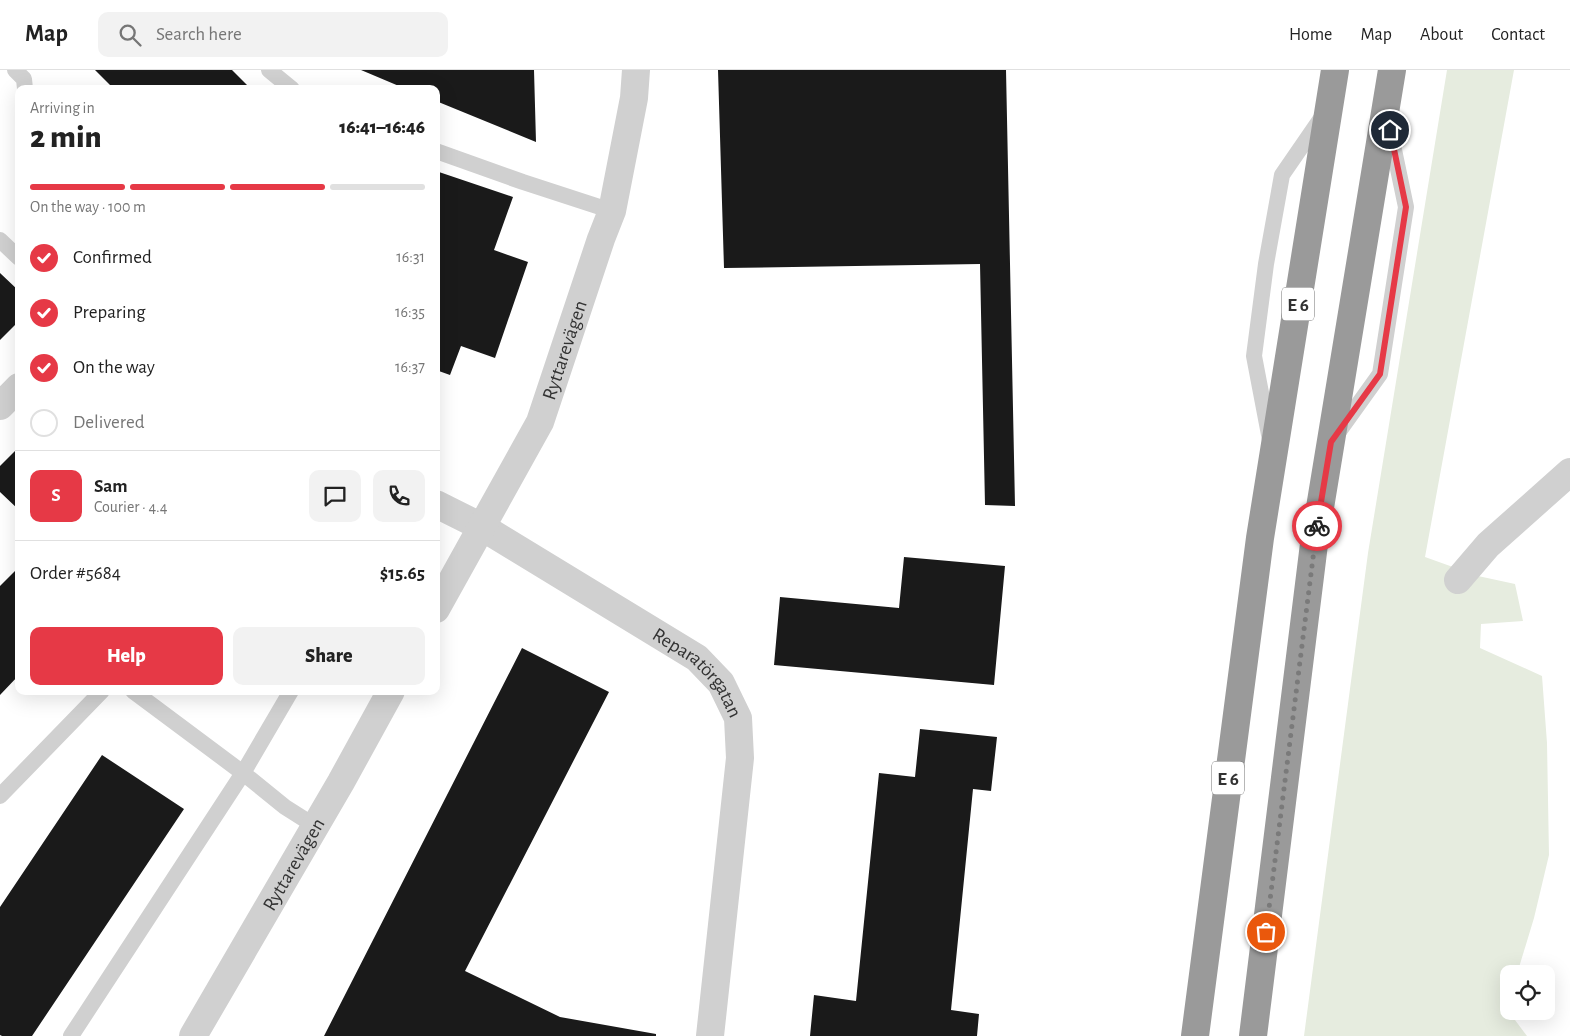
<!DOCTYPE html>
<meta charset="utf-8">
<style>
:root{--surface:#fff;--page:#f2f2f2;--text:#222;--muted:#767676;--line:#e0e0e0;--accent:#e63946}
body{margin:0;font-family:"Alegreya Sans",sans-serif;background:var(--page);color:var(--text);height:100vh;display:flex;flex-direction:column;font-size:19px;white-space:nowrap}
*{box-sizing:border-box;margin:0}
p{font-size:16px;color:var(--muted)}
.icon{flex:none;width:28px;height:28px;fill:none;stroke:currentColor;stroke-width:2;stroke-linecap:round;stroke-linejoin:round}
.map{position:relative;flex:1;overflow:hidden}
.drawer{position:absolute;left:15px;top:15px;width:425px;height:610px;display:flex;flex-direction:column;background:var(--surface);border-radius:10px;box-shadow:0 5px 20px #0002}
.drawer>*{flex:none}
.tools{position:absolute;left:1500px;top:895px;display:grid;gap:10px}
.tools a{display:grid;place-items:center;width:55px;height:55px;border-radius:10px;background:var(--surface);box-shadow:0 5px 20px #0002;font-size:25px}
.pin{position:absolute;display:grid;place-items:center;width:42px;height:42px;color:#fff;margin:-21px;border:2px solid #fff;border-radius:50%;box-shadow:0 1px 5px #0007}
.courier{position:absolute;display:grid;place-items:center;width:50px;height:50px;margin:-25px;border:4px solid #e63946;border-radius:50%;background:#fff;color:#222;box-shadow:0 1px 6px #0007}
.headline em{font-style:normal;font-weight:800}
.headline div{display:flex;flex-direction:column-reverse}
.headline{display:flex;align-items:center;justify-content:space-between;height:85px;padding:0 15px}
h1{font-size:32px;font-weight:800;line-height:38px}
.bar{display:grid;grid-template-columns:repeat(4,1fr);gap:8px 5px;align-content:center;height:60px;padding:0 15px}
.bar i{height:6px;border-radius:4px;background:var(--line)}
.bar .on{background:var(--accent)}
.bar p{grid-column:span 4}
.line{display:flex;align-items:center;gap:12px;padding:0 15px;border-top:1px solid var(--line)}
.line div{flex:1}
.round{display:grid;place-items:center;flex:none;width:52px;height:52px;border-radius:10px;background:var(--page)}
ol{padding:0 15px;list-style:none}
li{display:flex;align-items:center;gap:15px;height:55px}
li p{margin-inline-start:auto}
li .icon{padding:5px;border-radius:50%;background:var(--accent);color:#fff;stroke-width:4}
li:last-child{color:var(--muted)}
li i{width:28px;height:28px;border:2px solid var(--line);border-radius:50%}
.cta{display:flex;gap:10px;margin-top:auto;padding:10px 15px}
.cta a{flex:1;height:58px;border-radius:10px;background:var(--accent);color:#fff;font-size:20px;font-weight:800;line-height:58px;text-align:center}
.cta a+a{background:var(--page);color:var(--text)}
header{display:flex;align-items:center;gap:30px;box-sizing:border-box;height:70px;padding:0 25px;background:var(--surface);border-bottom:1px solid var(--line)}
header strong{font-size:24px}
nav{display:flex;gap:28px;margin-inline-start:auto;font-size:18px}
.search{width:350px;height:45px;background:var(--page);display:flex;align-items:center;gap:12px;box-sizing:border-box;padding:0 18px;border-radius:10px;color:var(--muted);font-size:19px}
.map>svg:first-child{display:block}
.green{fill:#e6ecdf}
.building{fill:#1a1a1a}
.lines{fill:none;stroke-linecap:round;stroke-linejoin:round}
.lane{stroke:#d0d0d0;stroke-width:16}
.street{stroke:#d0d0d0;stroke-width:28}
.highway{stroke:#9a9a9a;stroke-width:28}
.done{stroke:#7a7a7a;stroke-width:5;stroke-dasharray:0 9}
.route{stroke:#e63946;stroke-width:6}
.labels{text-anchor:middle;stroke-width:5;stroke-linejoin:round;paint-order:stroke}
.shield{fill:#fff;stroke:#707070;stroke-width:1}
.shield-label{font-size:19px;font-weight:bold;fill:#333}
.street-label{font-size:20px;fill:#333;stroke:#fff}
</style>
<header>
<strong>Map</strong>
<div class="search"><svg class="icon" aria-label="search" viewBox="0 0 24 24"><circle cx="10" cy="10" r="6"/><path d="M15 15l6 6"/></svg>Search here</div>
<nav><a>Home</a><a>Map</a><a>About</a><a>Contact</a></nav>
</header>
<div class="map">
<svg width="1570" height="966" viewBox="0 0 1570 966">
<rect width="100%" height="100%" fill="#fff"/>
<path class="green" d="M1447,0H1514L1425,487L1478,506L1515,514L1523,551L1481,554L1480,578L1542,606L1547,673L1549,785L1534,848L1517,904H1509V930L1506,938L1527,966H1304L1368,483Z"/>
<path class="building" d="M95,0H232L251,19H114Z
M361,0H534L536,72L436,31V19H406Z
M718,0H1006L1015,436L985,435L980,194L724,198Z
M436,101L513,127L494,180L528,192L495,288L461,276L450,305L436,300Z
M0,203L19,221V251L0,270Z
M19,377V440L0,422V396Z
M904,487L1005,496L994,615L774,595L780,527L899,538Z
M19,497V605L0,625V516Z
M522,578L609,622L465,901L560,947L656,964V966H324Z
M920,659L997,667L991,721L973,719L951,940L979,944L977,966H810L814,925L856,931L879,703L915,707Z
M102,685L184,739L32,966H2L0,965V837Z"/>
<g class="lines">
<path class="lane" d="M15,0L24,9L25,19
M269,0L292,19
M436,81L523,112L612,141
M0,170L19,188
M1337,364L1380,304L1406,137L1389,56
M1270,370L1254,286L1266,194L1282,105L1324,44
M133,621L243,703L285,737L315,756
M0,726L102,621
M71,966L243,703L291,621"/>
<g class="street">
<path d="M0,336L19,317"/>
<path id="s1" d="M436,434L482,457L697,588L721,613L738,648L740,688L710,966"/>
<path d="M1458,510L1488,475L1570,402"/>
<path id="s2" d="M436,539L540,352L601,169L612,141L634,28L636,0"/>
<path id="s3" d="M193,966L341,712L391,621"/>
</g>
<path class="highway" d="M1195,966L1260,468L1335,0
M1253,966L1314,474L1392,0"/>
</g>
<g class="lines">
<path class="done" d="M1266,862L1317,456"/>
<path class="route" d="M1317,456L1331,372L1380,304L1406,137L1390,60"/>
</g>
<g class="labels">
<g class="shield">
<rect x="1282" y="217.5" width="32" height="33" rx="4"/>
<rect x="1212" y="691.5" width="32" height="33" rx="4"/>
</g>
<g class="shield-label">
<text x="1298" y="241">E 6</text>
<text x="1228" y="715">E 6</text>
</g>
<g class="street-label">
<text dy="7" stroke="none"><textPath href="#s2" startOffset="290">Ryttarevägen</textPath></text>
<text dy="7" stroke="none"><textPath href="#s1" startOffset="314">Reparatörgatan</textPath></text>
<text dy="7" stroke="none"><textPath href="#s3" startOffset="199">Ryttarevägen</textPath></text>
</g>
</g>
</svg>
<div class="tools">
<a><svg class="icon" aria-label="locate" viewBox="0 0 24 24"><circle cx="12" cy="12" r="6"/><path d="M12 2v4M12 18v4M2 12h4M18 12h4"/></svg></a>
</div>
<div class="pin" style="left:1266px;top:862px;background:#ea580c"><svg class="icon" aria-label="bag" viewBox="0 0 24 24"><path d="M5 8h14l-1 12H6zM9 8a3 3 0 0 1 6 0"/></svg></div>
<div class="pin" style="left:1390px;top:60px;background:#1f2937"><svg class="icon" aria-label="home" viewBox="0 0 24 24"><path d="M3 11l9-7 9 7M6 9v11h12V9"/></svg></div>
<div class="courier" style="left:1317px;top:456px"><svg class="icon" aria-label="bike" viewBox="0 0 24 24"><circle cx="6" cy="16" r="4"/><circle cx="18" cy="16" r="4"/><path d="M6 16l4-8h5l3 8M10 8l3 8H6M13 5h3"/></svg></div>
<section class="drawer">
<div class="headline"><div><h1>2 min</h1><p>Arriving in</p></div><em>16:41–16:46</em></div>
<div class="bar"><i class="on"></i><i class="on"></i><i class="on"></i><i></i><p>On the way · 100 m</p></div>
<ol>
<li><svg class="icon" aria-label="check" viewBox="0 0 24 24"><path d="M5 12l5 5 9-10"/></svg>Confirmed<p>16:31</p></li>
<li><svg class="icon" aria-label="check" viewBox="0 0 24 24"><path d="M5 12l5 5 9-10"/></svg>Preparing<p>16:35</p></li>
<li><svg class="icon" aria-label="check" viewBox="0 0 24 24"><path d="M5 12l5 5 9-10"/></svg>On the way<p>16:37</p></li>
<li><i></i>Delivered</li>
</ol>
<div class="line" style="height:90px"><b class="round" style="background:var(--accent);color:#fff">S</b><div><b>Sam</b><p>Courier · 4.4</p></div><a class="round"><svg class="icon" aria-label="chat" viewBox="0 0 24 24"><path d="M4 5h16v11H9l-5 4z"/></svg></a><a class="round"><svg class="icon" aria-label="phone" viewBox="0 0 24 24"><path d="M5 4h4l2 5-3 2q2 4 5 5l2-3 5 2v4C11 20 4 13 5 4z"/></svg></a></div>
<div class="line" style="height:65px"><div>Order #5684</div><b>$15.65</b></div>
<div class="cta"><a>Help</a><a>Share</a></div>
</section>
</div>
